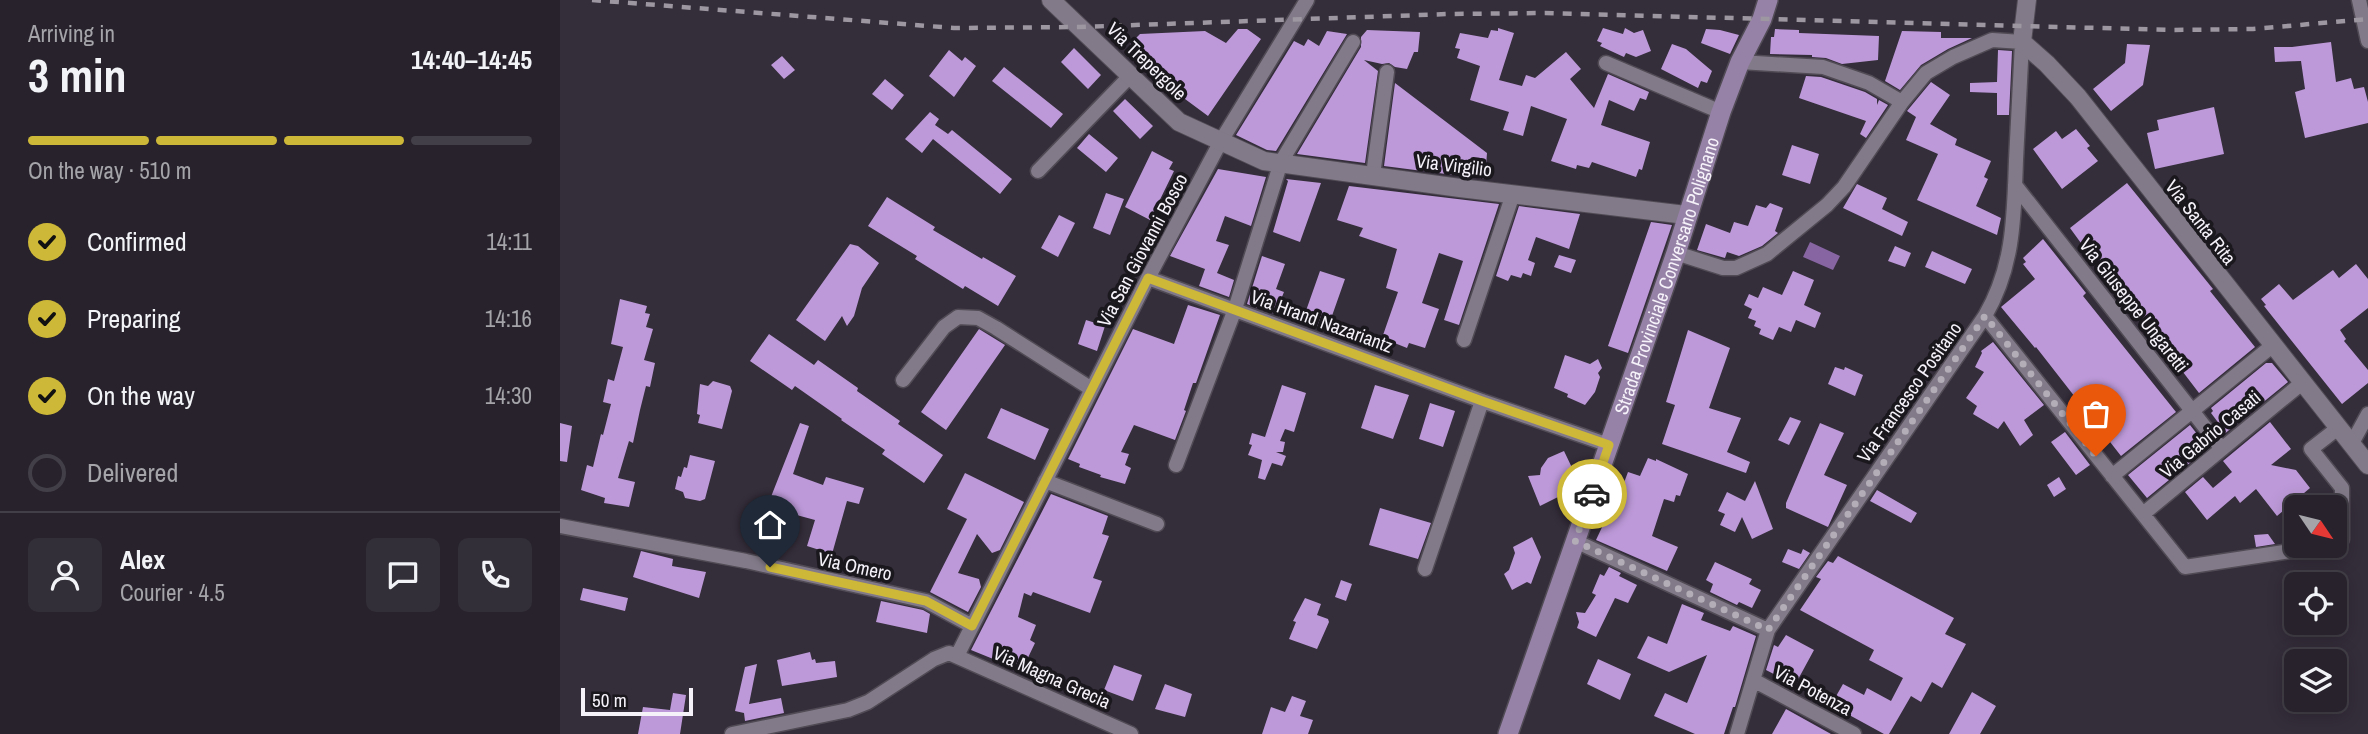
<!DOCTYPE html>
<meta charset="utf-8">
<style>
:root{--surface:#27222c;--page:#332f38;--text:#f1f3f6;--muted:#a4a4a9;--line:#433f48;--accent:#ceb838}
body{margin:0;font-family:"Archivo Narrow",sans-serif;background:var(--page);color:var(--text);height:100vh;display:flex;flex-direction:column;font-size:26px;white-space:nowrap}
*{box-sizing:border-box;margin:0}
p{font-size:23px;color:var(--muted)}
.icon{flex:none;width:38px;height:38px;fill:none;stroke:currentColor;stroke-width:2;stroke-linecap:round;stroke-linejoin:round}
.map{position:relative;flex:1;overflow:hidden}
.details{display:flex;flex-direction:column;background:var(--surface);width:560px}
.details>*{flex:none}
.needle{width:46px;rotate:125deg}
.fabs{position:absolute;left:1724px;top:495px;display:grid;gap:14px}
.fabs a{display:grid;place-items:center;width:63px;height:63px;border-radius:10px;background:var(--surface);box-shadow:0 4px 18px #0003,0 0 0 2px var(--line);font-size:35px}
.scale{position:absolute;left:21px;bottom:18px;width:112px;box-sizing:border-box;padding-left:7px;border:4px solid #f6f2fa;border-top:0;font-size:19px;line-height:24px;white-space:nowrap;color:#f6f2fa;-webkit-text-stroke:5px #1a171d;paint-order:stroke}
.pin{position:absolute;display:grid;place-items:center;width:60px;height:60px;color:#fff;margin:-72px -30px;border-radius:50% 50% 50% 0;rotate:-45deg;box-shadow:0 0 7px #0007}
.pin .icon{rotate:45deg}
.courier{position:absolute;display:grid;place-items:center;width:70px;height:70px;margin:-35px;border:5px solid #ceb838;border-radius:50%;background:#fff;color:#222;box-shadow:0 2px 9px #0007}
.headline em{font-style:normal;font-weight:700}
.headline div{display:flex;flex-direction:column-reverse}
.headline{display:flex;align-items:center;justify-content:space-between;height:119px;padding:0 28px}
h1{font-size:46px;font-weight:700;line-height:52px}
.bar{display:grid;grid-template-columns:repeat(4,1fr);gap:10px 7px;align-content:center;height:84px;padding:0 28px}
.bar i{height:9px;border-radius:5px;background:var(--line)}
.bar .selected{background:var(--accent)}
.bar p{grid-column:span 4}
.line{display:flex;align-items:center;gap:18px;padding:0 28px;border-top:2px solid var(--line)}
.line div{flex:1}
.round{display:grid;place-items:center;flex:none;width:74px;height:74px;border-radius:10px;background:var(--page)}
ol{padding:0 28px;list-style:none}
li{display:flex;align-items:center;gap:21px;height:77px}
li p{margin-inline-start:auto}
li .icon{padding:7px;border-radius:50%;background:var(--accent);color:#111;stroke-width:4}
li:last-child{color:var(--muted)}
li i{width:38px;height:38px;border:4px solid var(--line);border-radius:50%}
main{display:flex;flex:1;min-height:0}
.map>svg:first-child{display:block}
.water{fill:#8765a2}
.building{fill:#bd99d9}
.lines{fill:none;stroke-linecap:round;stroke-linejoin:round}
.minor-casing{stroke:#504b55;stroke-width:17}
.tertiary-casing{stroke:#504b55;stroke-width:20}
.secondary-casing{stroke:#504b55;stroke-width:22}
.minor{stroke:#827a88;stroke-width:14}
.tertiary{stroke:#827a88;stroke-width:18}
.secondary{stroke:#9681a7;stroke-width:19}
.rail{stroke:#9c97a1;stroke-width:4.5;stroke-dasharray:9 9;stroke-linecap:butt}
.done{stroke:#b2adb7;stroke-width:7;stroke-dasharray:0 12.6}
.route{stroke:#ceb838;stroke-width:9}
.labels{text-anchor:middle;stroke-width:7;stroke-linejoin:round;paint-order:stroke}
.street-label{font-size:19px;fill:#f6f2fa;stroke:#1a171d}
</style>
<main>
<section class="details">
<div class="headline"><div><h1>3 min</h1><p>Arriving in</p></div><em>14:40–14:45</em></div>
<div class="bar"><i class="selected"></i><i class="selected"></i><i class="selected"></i><i></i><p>On the way · 510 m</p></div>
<ol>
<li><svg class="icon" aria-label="check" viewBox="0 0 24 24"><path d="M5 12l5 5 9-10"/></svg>Confirmed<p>14:11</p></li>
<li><svg class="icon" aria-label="check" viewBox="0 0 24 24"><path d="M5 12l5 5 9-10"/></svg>Preparing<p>14:16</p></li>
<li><svg class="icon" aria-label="check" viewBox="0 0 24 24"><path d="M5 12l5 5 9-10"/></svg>On the way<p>14:30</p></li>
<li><i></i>Delivered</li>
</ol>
<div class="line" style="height:126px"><a class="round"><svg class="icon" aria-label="person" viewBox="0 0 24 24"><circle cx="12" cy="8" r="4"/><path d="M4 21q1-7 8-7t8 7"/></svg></a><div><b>Alex</b><p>Courier · 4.5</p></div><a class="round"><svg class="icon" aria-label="chat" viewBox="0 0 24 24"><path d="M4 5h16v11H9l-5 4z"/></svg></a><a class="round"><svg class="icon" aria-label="phone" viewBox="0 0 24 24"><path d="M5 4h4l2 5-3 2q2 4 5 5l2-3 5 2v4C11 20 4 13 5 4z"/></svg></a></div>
</section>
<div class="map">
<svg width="1808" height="734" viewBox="0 0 1808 734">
<rect width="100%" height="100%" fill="#342d3a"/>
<path class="water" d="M1250,242L1280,256L1273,270L1243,257Z"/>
<path class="building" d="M938,28L954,33L939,80L962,86L966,75L975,78L1006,52L1021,69L1010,79L1034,108L1048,74L1089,92L1086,100L1080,98L1074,111L1049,100L1041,125L1090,142L1082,170L1079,169L1076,177L1032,162L1029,168L1017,165L1016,169L991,161L1007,119L971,106L963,136L943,130L949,112L910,100L920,66L897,58L900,49L895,48L900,33L928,38L931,30L938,31Z
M1043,28L1063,34L1065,28L1074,33L1083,30L1091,51L1076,57L1066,53L1064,57L1040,46L1042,43L1037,41Z
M678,29H687L701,39L648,116L602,82L569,52L574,47L570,44L580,34L645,31L666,43Z
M1146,29L1160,30L1179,35L1170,54L1141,43Z
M1215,29L1239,30V33L1319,36L1318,60L1282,64L1266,58L1252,57V55L1210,54L1211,37H1214Z
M807,30L860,32L858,52H854L847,69L835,67L829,63L822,64L804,60L818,71L805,163L737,154L801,47V37Z
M767,31L787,34L716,151L707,150L676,135L734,41L744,46L748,39L759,46Z
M1342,31L1381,32V38H1412L1388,49L1361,65L1340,90L1325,81Z
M1771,42L1776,82L1791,78L1794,89L1804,87L1808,102V123L1745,138L1735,92L1745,89L1741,61L1715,62L1714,47H1732Z
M1112,44L1126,49L1152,71L1147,83L1141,81L1138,88L1101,69Z
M1567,44L1590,45L1583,85L1551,111L1533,89L1565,63Z
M514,48L541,75L528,89L501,62Z
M389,50L402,61L405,57L416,66L394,97L369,76Z
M1438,50L1452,51L1449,115H1437V93L1410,92V83L1437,82Z
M222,56L235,70L224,79L211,65Z
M444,67L503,114L491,128L432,81Z
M1246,76L1261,77L1305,92L1317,99V105L1319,100L1328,105L1306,138L1300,134L1306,121L1239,98Z
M325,79L344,95L332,110L312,94Z
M1371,82L1390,95L1370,124L1397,139L1395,145L1431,161L1424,177L1428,179L1416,206L1441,218L1437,235L1357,200L1378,154L1346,140L1356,117L1347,111Z
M835,83L927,153L925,179L824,166Z
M565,99L593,126L580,139L553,111Z
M1654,107L1664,154L1595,169L1587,133L1599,130L1597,120Z
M370,112L379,119L375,125L388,134L392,130L452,179L440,194L373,139L362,153L345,139Z
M1516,129L1530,146L1527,148L1538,161L1502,189L1473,149L1496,131L1502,139Z
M529,134L558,158L546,172L517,148Z
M1232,145L1259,154L1250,184L1222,175Z
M592,151L613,162L609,169L614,171L590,220L565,207Z
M658,169L706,177L691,226L665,216L656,241L669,245L657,273L674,280L669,297L639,286L645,269L610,256Z
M726,179L761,183L740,242L713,232L728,181Z
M1567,183L1653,289L1650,291L1695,347L1639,393L1529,249L1526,250L1510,228Z
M1297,184L1327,198L1322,209L1348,222L1342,236L1283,208Z
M789,186L939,204L899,325L884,320L903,261L879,253L862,303L879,309L865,348L849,343L847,348L822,338L838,292L826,288L837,249L799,236L803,228L777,220Z
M546,193L564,199L550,235L533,228Z
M327,197L375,227L373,230L422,259L423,257L456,276L438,306L405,286L403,289L355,259L357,256L308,226Z
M1210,203L1223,208L1215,231L1218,233L1202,246L1179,256L1167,252L1165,258L1137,250L1146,224L1170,233L1174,222L1188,226L1196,205L1206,208Z
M959,206L1020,214L1009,249L976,237L968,260L975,263L971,276L963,273L961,278L951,275L948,281L936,276Z
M499,215L515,223L498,257L481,248Z
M1091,222L1112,225L1068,353L1048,346Z
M1483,239L1526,293L1523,296L1616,412L1561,456L1476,347L1475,348L1441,307L1475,279L1463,264L1466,262L1463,258Z
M290,244L298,246L319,263L302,288L294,316L287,326L282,316L265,341L236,320Z
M1335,246L1351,253L1345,267L1328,261Z
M1372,251L1412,269L1405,284L1365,267Z
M999,255L1016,260L1011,273L994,267Z
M702,256L725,264L716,289L724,292L715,314L687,304Z
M1796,264L1808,279V308L1780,330L1786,339L1784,341L1808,370V383L1782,404L1704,306L1706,305L1701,299L1719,284L1733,300L1773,270L1779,278Z
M760,271L785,279L767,330L742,322Z
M1233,271L1254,280L1244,305L1261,313L1255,328L1236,320L1231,332L1219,327L1213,340L1199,334L1201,329L1194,326L1196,321L1188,318L1192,309L1184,305L1189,294L1198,298L1203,287L1222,295Z
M60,299L87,306L85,313L90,314L86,327L93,329L84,360L95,363L90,387L86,386L80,410L73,443L69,441L58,478L75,482L69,507L44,503L45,498L21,490L27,465L33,467L41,434L43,435L51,404L43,402L48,379L54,381L63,347L51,344Z
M628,305L660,315L636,383H633L624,410L626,411L615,440L574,425L561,452L569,454L565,465L571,468L565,484L540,477L541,475L519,467L520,464L508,459L573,329L614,344Z
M526,320L545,326L537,351L518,344Z
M419,329L445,345L386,430L361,412Z
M1128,330L1170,348L1149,408L1181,418L1167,452L1190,462L1186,473L1102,444L1115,405L1106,402Z
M209,334L254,365L258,360L298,388L297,391L340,421L338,424L383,455L364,483L322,454L325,450L281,420L282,419L235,386L232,390L190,361Z
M1433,342L1484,405L1464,420L1473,435L1460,446L1444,421L1438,429L1413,414L1417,406L1406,398L1424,372L1415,367L1422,353L1421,351Z
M1005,355L1030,364L1038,359L1042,368L1038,373L1040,377L1035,392L1025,405L1007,397L1008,394L994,388Z
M1706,363H1712L1728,382L1663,435L1660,431L1663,429L1651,413L1653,411L1651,408Z
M1275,367L1284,370L1285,367L1303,375L1295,396L1268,384Z
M153,381L170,386L172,391L162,429L138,423L140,415L137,414L140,384L148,386Z
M722,385L746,393L734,432L725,429L720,441L725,442L723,452H716L726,456L722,466L712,463L705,480L698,478L702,460L688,455L692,445L689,444L692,433L705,437Z
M815,385L849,395L833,439L801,428Z
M870,403L895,411L883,447L859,439Z
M441,408L489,429L475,460L427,438Z
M1230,417L1241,421L1229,445L1218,440Z
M1710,422L1731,449L1711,465L1736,470L1750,488L1717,516L1696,489L1680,503L1675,496L1647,520L1625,492L1643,477L1653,488L1672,472L1663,461Z
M0,423L12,426L7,462L0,461Z
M240,423L249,426L233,474L263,485L266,477L304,488L299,504L287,501L272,554L247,546L255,520L207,507Z
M1260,423L1284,433L1264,475L1287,485L1268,527L1226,508V503Z
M1630,425L1648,448L1587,498L1568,475Z
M1505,432L1530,465L1516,475L1491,442Z
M1004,451L1015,474L1013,483L1009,482L1006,493L980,506L968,476L980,475L981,468L988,458Z
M130,455L155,461L145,499L140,501L125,498L123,492L115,489L118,476L121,477L124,467L127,468Z
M1088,458L1096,461V459L1128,474L1120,496L1116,495L1114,502L1104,499L1092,536L1118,547L1107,571L1036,540L1051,508L1048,507L1057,485L1062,488L1068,472L1080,476Z
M405,473L464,502L440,550L432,553L417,534L398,573L419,579L421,587L408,612L370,592L407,519L387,509Z
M1499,477L1506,489L1494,497L1487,485Z
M1195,481L1213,529L1192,539L1182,517L1175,532L1160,525L1165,514L1158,511L1167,492L1185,501Z
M1317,490L1357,513L1351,523L1310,501Z
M491,494L548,516L542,534L549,536L533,578L542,581L530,613L473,592L471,596L464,593L458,617L476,625L470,640L475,643L464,666L448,665L411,650Z
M820,508L871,523L858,559L809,545Z
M1708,534L1715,544L1696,547L1694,535Z
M972,537L981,557L971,584L967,582L952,590L944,574L949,570L955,553L953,547Z
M1228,549L1241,554L1243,549L1250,553L1239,569L1222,562Z
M81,551L113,559L112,566L146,572L139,598L73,577Z
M1278,556L1394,618L1385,634L1406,644L1382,688L1372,682L1361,702L1351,696L1329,734H1324L1271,705L1283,684L1304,695L1307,688L1331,701L1343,678L1309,660L1314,650L1240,610L1261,579L1256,577L1268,561L1273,563Z
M1155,562L1192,579L1189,584L1201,590L1192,608L1179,602L1177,605L1150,592L1153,584L1146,580Z
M1049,567L1061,573L1059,576L1077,585L1068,603L1055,598L1036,637L1017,628L1019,622L1016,612L1025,613L1036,595L1032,593L1040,574L1044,576Z
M781,580L792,584L786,601L775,597Z
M23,588L68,598L65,611L20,600Z
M745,598L761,604L757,615L768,619L769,622L757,649L729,639L736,622L733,621Z
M321,601L363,610L370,614L367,633L316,622Z
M1122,604L1144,613L1141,620L1170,631L1173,626L1196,636L1175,707H1173L1164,734H1135L1094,716L1105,693L1127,703L1147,655L1109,672L1077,658L1088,636L1107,644Z
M1226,635L1254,650L1235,685L1206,670L1214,645L1218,647Z
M250,652L252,660L255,659L256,663L275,661L277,677L222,686L217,660Z
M1038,659L1071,674L1060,700L1027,684Z
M197,664L189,704L221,698L224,713L185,721L184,713L175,711L185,667Z
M554,665L582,675L573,701L544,690Z
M605,684L632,694L625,717L595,709Z
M1412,692L1436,706L1420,734H1389Z
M113,693L126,695L120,734H78L83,707L110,710Z
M732,696L746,701L740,716L753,720L748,734H702L711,707L725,712Z
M1226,709L1271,734H1212Z"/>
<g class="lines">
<defs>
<path id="minor" d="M1799,0L1808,41
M1180,62L1263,67L1309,83L1342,102
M1046,63L1161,112
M478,171L571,75
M813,175L827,72
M1455,185L1662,449
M1116,253L1163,268H1176L1207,254L1267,205L1284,187L1342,102L1366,73L1393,57L1432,40L1462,42C1460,81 1458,121 1456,160C1454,217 1454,266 1425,316L1208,630L1177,734
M588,278L922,401L1049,445
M1425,316L1625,567L1764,546
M904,340L953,194
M343,380L384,327L398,317L418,318L436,328L530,388
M1791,445L1808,414
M616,465L675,309L721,162L793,42
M1552,476L1712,346
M485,481L597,524
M1583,514L1742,383
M0,526L186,561L366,601L412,626
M1015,541L1208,630
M1774,544L1782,539V488L1751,449L1778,428
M865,569L922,401
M397,656L588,278L661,141L747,0
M1193,680L1294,734
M172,734L288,710L308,702L374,659L389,653L571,734"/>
<path id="tertiary" d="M491,0L619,122L704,161L900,188L1126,215
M1467,0L1462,42L1487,64L1518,97L1808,465"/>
<g id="secondary">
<path id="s1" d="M948,734L1116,253L1161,112L1180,62L1202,19L1208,0"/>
</g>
</defs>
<use href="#minor" class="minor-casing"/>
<use href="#tertiary" class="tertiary-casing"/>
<use href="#secondary" class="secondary-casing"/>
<use href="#minor" class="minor"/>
<use href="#tertiary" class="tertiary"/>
<use href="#secondary" class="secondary"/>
<path class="rail" d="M32,0L394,28L519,27L889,14L985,13L1612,30L1693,29L1808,19"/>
</g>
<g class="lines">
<path class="done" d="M1032,494L1015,541L1208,630L1425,316L1536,456"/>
<path class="route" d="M210,567L366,601L412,626L588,278L922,401L1049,445L1032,494"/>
</g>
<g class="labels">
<g class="street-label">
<text transform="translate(587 61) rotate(44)" y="7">Via Trepergole</text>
<text transform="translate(894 165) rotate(7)" y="7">Via Virgilio</text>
<text transform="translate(1641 222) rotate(52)" y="7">Via Santa Rita</text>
<text transform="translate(582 250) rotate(-62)" y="7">Via San Giovanni Bosco</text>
<text dy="7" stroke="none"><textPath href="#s1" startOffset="485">Strada Provinciale Conversano Polignano</textPath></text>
<text transform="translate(1574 305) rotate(52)" y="7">Via Giuseppe Ungaretti</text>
<text transform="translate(762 321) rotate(20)" y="7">Via Hrand Nazariantz</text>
<text transform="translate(1349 392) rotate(-55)" y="7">Via Francesco Positano</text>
<text transform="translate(1650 434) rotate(-40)" y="7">Via Gabrio Casati</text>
<text transform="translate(295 566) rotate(12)" y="7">Via Omero</text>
<text transform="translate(492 677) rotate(24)" y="7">Via Magna Grecia</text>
<text transform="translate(1253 690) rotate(28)" y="7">Via Potenza</text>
</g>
</g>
</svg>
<div class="fabs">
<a><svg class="needle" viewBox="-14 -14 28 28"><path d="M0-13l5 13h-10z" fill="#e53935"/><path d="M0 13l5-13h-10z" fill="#a4a4a9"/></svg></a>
<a><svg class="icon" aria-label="locate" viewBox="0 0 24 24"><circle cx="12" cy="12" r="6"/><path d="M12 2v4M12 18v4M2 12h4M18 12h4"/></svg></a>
<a><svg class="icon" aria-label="layers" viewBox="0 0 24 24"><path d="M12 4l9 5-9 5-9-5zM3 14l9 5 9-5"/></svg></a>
</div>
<div class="scale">50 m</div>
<div class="pin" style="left:1536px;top:456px;background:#ea580c"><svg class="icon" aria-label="bag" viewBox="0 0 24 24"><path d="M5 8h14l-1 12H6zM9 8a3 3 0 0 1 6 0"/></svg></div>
<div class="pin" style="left:210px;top:567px;background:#1f2937"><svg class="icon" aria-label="home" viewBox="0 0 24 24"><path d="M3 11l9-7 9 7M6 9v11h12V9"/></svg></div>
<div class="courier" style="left:1032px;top:494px"><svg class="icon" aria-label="car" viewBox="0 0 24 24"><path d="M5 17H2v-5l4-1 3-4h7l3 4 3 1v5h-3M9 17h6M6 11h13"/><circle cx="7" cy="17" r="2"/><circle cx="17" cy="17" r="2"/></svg></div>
</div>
</main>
